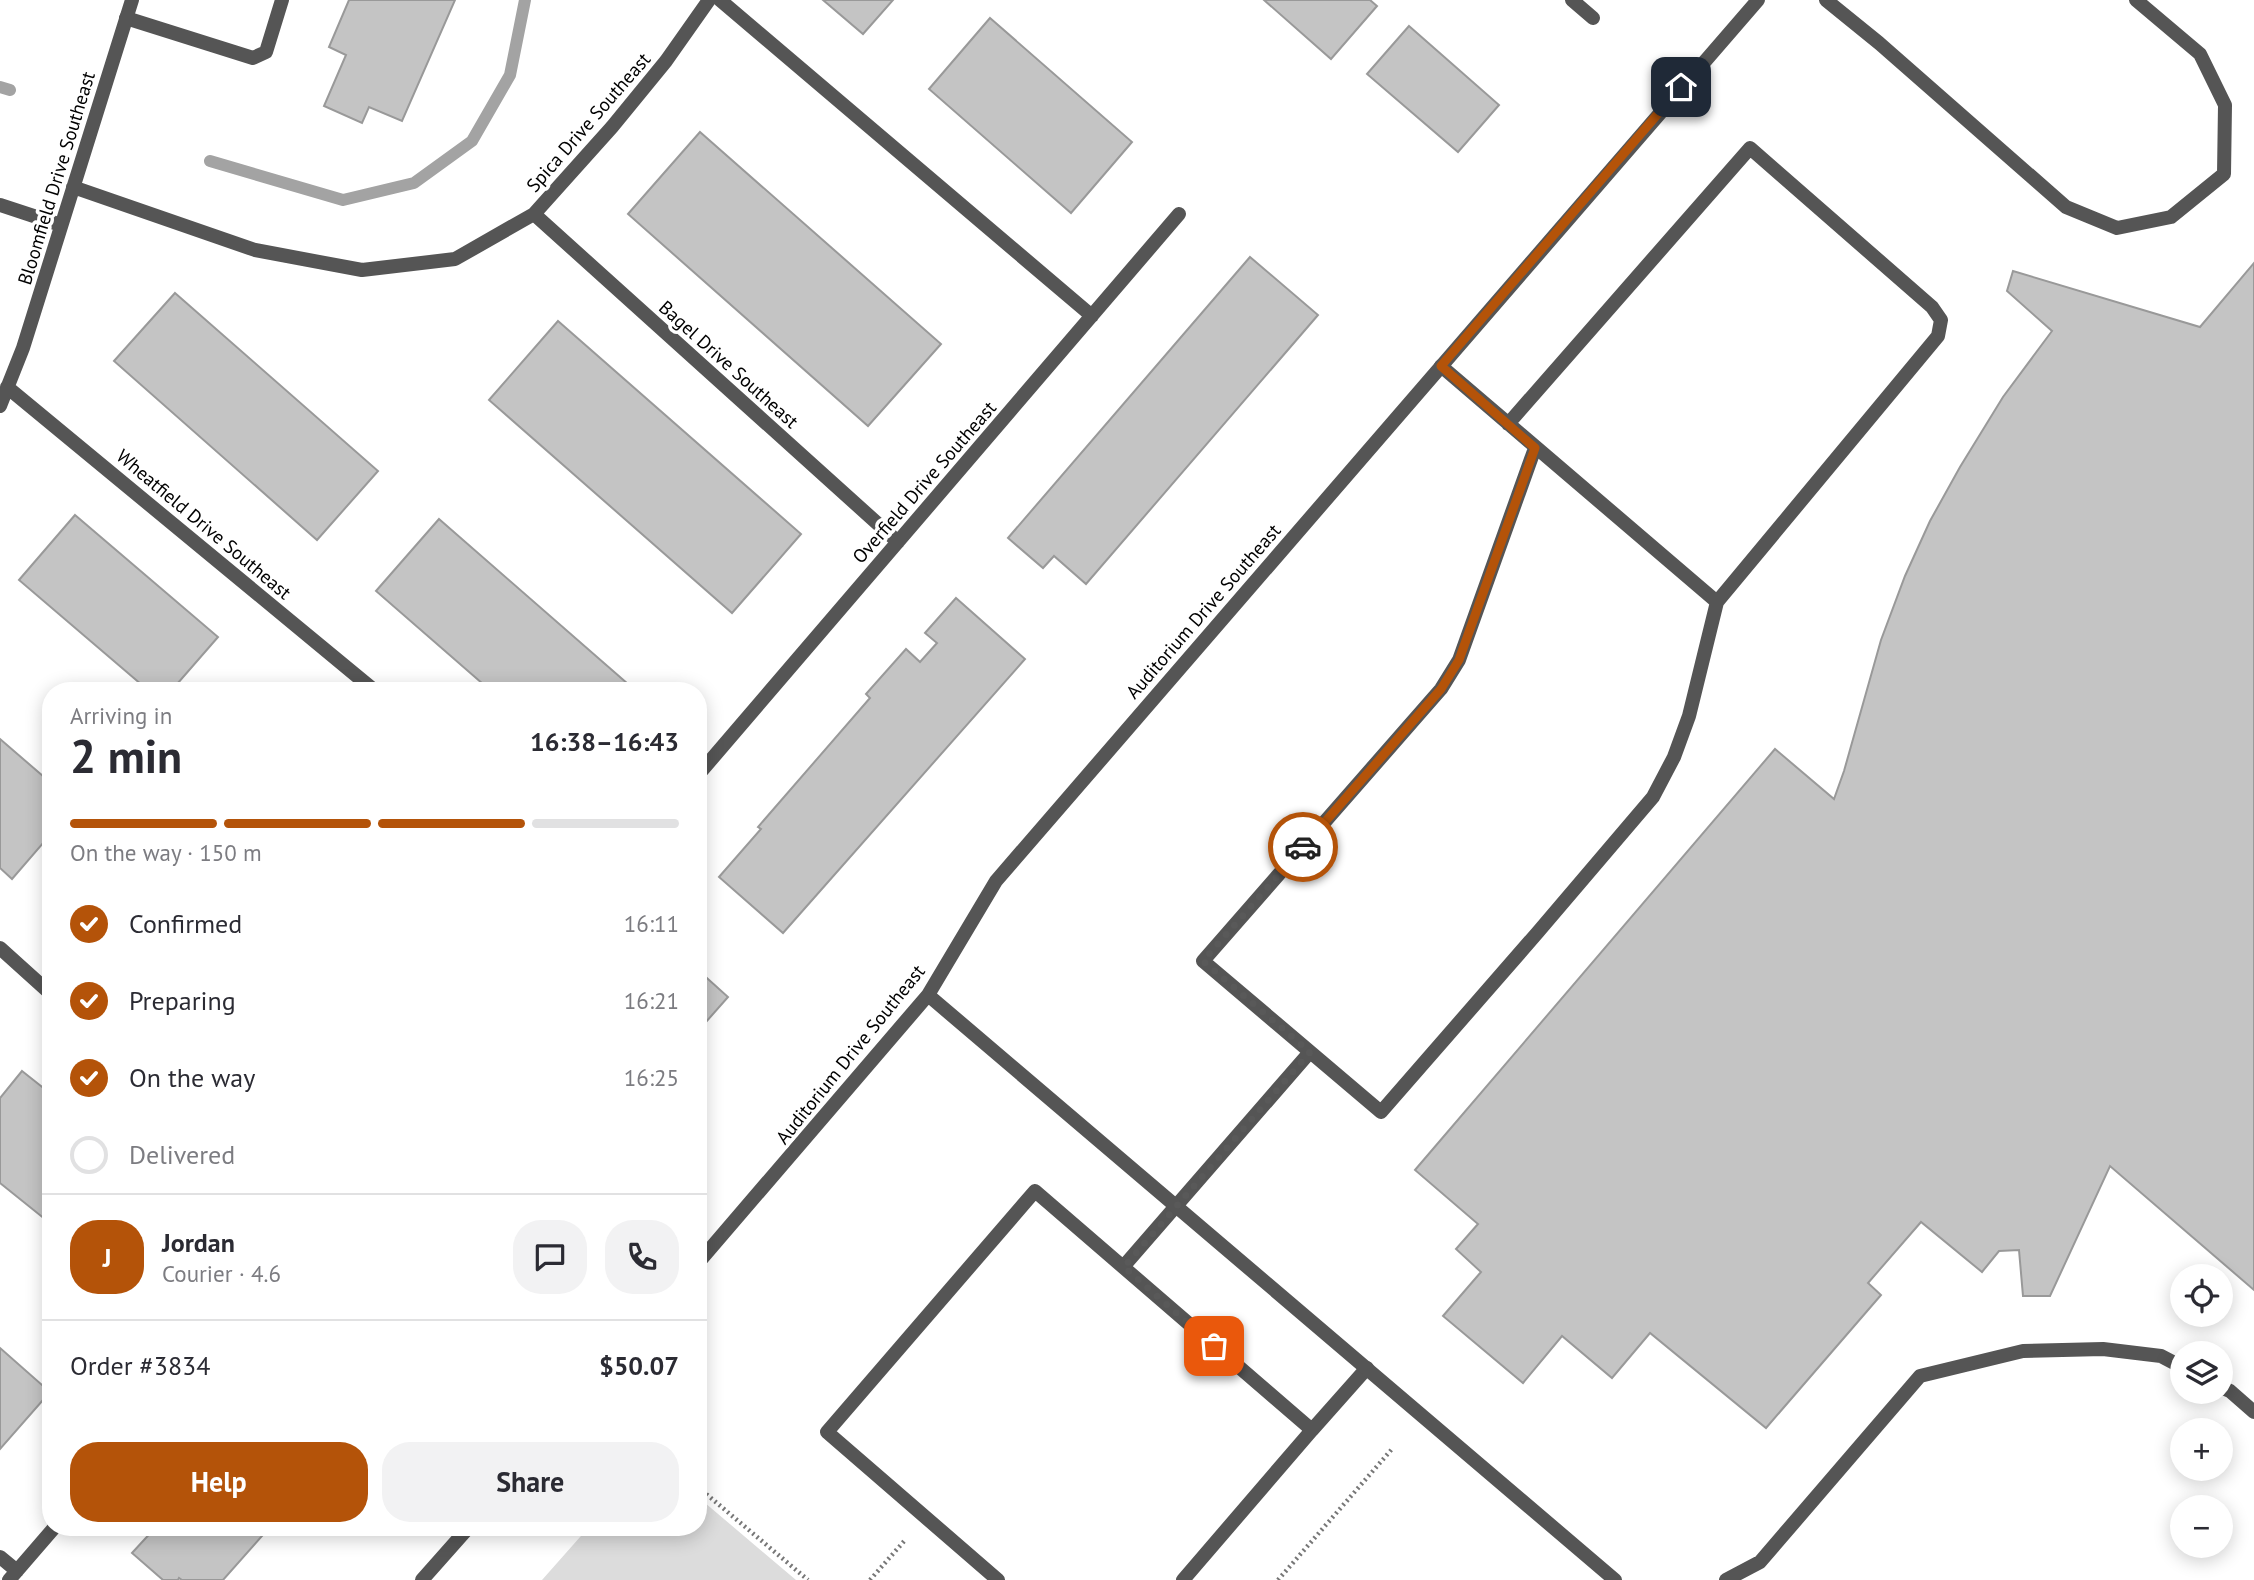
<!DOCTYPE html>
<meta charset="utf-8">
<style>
:root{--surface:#fff;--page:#f2f2f3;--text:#2b2b33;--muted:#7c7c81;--line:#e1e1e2;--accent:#b45309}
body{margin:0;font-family:"PT Sans",sans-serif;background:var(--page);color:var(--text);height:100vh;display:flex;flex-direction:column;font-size:26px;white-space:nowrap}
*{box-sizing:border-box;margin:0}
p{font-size:23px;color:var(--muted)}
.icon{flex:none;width:38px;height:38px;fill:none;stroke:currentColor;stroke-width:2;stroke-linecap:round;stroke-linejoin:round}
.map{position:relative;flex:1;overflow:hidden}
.panel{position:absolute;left:42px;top:682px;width:665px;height:854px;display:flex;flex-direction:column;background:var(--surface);border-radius:28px;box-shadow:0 4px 18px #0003}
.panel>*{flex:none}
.controls{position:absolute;left:2170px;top:1264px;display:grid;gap:14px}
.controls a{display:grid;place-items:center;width:63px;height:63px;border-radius:50%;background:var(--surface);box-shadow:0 4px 18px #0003;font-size:35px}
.pin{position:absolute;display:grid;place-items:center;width:60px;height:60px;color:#fff;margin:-30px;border-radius:14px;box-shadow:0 4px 10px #0006}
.courier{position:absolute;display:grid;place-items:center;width:70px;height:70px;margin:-35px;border:5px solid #b45309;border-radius:50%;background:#fff;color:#222;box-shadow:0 2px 9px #0007}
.headline em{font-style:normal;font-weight:600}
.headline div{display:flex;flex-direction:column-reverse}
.headline{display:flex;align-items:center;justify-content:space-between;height:119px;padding:0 28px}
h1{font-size:46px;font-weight:600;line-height:52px}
.bar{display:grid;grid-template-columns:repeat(4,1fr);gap:10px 7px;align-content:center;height:84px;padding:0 28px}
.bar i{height:9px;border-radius:5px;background:var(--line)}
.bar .active{background:var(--accent)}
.bar p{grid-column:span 4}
.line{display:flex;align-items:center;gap:18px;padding:0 28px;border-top:2px solid var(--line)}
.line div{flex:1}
.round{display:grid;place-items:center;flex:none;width:74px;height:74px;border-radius:28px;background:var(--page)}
ol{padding:0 28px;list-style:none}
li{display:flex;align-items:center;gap:21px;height:77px}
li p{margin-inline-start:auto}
li .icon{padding:7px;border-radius:50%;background:var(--accent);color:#fff;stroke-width:4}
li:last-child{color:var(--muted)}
li i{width:38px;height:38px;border:4px solid var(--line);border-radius:50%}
.primary-button{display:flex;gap:14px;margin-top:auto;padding:14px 28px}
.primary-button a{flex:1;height:80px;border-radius:28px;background:var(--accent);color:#fff;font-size:28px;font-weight:600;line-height:80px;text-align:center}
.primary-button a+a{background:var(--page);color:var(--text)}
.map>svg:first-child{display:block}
.green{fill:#dcdcdc}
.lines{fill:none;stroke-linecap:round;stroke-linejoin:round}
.stream{stroke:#a3a3a3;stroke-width:12}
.building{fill:#c4c4c4;stroke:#999;stroke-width:2}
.path{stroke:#777;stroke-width:4.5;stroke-dasharray:2 3.5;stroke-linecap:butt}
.service{stroke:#555;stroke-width:14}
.minor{stroke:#555;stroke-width:14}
.done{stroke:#595959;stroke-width:7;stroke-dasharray:0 12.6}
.route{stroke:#b45309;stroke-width:9}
.labels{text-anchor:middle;stroke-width:7;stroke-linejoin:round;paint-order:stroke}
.street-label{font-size:19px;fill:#000;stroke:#fff}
</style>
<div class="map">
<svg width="2254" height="1580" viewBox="0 0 2254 1580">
<rect width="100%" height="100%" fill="#fff"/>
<path class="green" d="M698,1497L796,1580H542L588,1528H698Z"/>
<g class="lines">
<path class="stream" d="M0,87L10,90
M210,161L343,200L414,183L472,141L510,75L525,0"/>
</g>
<path class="building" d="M349,0H455L402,121L369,107L362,123L324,106L346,55L329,47Z
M823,0H893L863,34Z
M1264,0H1370L1377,6L1331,59Z
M990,18L1132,142L1071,213L929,89Z
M1409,26L1499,105L1458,152L1367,74Z
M700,132L941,344L868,426L628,214Z
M1250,257L1318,315L1086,584L1054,556L1043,568L1008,538Z
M2254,263V1290L2110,1166L2050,1296H2023L2019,1250L1999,1251L1982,1272L1921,1222L1868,1283L1881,1295L1766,1428L1650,1333L1612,1378L1562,1336L1523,1383L1443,1316L1481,1272L1456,1249L1478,1224L1415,1170L1775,749L1834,799L1844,771L1881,640L1905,576L1930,521L1960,467L2003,397L2052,331L2007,291L2013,271L2200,327Z
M175,293L378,471L317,540L114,361Z
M558,321L801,534L732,613L489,400Z
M75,515L218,637L171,691H149L19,580Z
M439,519L636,691H491L376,591Z
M956,598L1025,659L783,933L719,877L761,829L758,827L870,698L866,694L906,649L920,662L937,643L925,633Z
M0,739L51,783V834L12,879L0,868Z
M698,970L728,997L698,1031Z
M22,1071L51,1094V1224L0,1183V1098Z
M0,1348L50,1392L0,1449Z
M155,1528H269L223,1580H182L179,1578L178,1580H163L132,1553Z"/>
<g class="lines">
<path class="path" d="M698,1487L808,1580
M870,1580L906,1539
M1278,1580L1392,1449"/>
<path class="service" d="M1826,0L1879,43L2066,207L2117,228L2171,217L2224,174L2225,105L2200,54L2136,0
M126,18L253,58L266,52L282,0
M0,205L61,225
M1441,366L1717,602L1938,336L1941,320L1932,307L1750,148L1508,424
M1535,448L1459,660L1441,689L1203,961L1381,1112L1538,932L1653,797L1674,757L1689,716L1717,602
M1123,1267L1310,1052
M2221,1387L2230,1391L2254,1412
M1312,1430L1367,1368
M998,1580L827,1432L1035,1191L1312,1430L1183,1580
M1726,1580L1760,1562L1920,1376L2023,1351L2103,1349L2161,1356L2182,1367"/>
<path class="minor" d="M720,0L1092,316
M1572,0L1593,18
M73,187L255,250L362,270L455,259L534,214L612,127L666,61L709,0
M534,214L898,542
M7,387L375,691
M0,406L23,348L132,0
M698,775L1179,214
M0,948L51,994
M928,995L1615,1580
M698,1263L928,995L996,881L1758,0
M0,1557L17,1571
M9,1580L54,1528
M422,1580L468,1528"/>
</g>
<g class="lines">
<path class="done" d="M1214,1346L1124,1267L1310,1052L1203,961L1303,847"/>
<path class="route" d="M1303,847L1441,689L1459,660L1535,448L1441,366L1681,87"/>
</g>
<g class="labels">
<g class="street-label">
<text transform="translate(588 122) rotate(-49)" y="7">Spica Drive Southeast</text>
<text transform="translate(56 178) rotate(-73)" y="7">Bloomfield Drive Southeast</text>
<text transform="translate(729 364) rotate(42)" y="7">Bagel Drive Southeast</text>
<text transform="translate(924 482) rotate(-49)" y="7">Overfield Drive Southeast</text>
<text transform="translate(204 524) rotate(40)" y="7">Wheatfield Drive Southeast</text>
<text transform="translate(1203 611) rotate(-49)" y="7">Auditorium Drive Southeast</text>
<text transform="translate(850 1054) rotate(-51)" y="7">Auditorium Drive Southeast</text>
</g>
</g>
</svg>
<div class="controls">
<a><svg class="icon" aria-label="locate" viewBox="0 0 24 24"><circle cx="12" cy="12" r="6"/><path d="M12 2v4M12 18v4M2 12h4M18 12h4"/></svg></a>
<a><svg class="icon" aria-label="layers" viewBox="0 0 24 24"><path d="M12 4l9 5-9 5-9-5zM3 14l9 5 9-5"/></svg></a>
<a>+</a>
<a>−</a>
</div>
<div class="pin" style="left:1214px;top:1346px;background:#ea580c"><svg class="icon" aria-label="bag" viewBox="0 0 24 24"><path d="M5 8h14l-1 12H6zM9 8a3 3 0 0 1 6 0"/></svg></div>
<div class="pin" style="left:1681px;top:87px;background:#1f2937"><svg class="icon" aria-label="home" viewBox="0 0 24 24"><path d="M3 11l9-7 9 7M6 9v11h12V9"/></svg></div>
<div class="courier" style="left:1303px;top:847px"><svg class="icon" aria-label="car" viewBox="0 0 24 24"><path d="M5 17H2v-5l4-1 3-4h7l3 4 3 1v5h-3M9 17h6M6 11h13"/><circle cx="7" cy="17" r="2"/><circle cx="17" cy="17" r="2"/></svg></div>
<section class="panel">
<div class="headline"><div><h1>2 min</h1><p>Arriving in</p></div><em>16:38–16:43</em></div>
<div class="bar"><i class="active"></i><i class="active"></i><i class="active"></i><i></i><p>On the way · 150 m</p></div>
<ol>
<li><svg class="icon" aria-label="check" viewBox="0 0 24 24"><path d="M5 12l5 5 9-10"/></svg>Confirmed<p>16:11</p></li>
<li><svg class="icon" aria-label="check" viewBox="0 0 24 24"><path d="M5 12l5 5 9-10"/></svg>Preparing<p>16:21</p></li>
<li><svg class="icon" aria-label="check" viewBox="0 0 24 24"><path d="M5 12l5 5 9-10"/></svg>On the way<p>16:25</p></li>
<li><i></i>Delivered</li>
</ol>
<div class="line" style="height:126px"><b class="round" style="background:var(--accent);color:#fff">J</b><div><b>Jordan</b><p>Courier · 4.6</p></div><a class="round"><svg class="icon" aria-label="chat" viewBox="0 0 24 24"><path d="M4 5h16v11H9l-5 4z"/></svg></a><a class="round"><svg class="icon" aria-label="phone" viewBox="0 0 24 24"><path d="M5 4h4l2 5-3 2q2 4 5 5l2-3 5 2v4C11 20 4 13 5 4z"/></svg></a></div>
<div class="line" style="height:91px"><div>Order #3834</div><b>$50.07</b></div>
<div class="primary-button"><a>Help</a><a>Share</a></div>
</section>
</div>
